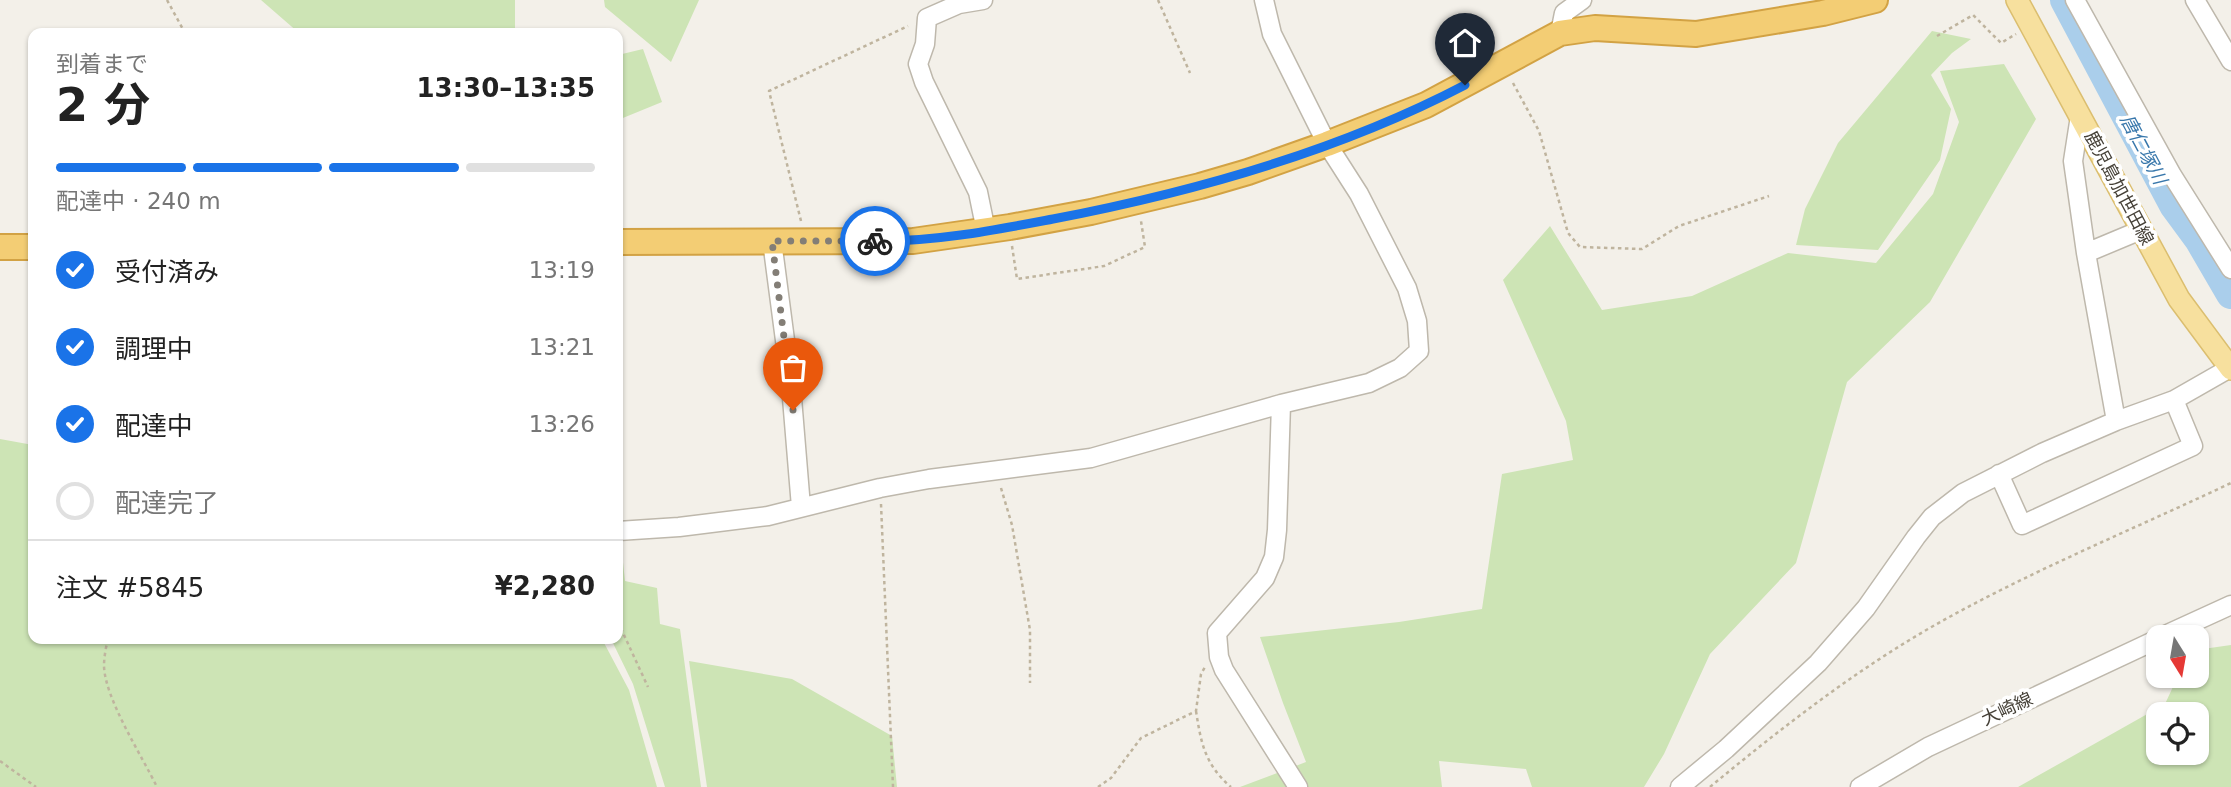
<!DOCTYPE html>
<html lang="ja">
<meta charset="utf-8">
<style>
:root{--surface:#fff;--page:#f2f2f2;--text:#222;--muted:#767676;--line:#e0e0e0;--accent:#1a73e8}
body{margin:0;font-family:"DejaVu Sans","Noto Sans JP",sans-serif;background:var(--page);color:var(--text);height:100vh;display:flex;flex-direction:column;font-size:26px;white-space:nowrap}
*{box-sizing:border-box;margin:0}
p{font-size:23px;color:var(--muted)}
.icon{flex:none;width:38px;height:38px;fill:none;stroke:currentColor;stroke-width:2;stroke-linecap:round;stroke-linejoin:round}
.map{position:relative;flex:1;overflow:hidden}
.side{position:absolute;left:28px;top:28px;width:595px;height:616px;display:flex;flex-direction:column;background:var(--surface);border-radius:14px;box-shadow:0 2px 5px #0004}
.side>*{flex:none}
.needle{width:46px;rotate:169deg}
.tools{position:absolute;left:2146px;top:625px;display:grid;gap:14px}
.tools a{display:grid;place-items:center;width:63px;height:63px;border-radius:14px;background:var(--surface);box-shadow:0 2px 5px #0004;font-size:35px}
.pin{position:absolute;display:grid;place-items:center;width:60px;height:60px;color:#fff;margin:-72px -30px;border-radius:50% 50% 50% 0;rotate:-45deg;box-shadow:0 0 7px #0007}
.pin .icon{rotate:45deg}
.courier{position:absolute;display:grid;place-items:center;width:70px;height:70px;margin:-35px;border:5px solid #1a73e8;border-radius:50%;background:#fff;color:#222;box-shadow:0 2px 9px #0007}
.head em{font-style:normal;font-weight:700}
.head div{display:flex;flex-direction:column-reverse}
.head{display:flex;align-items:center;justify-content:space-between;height:119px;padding:0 28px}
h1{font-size:46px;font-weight:700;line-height:52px}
.bar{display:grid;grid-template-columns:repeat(4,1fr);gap:10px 7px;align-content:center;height:84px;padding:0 28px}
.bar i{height:9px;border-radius:5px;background:var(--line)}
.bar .on{background:var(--accent)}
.bar p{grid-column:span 4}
.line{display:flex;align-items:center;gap:18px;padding:0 28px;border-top:2px solid var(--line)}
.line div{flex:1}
ol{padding:0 28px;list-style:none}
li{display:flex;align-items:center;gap:21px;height:77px}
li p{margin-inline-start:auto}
li .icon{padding:7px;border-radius:50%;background:var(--accent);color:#fff;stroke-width:4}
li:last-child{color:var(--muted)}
li i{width:38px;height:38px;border:4px solid var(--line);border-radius:50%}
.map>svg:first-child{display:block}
.green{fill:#cde4b5;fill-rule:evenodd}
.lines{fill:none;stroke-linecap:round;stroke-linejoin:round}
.river{stroke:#aaceeb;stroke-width:30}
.minor-casing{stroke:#beb8ac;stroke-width:21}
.major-casing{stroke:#dbbe6f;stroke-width:24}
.highway-casing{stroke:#d2a244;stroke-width:28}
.path{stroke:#bfb49e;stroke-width:2.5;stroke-dasharray:3.5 3.5;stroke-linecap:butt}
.minor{stroke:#fff;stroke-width:18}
.major{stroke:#f7e09e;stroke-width:21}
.highway{stroke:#f3cd74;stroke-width:24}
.done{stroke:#837e76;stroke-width:7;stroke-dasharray:0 12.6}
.route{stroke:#1a73e8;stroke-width:9}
.labels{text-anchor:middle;stroke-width:7;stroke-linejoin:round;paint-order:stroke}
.street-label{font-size:18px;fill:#464138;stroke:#fff}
.water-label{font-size:19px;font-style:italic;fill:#3877ab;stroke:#fff}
</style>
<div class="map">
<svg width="2231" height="787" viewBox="0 0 2231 787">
<rect width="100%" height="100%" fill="#f3f0e9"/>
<path class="green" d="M261,0H515V33H299Z
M604,0H699L671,62L605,7Z
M1932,31L1971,39L1952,53L1931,75L1951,109L1940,160L1878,250L1796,245L1805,209L1838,143Z
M643,49L662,102L618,120V55Z
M2004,64L2036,119L1930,302L1847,382L1796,563L1710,654L1664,754L1644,787H1532L1526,769L1439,761L1442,787H1240L1306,762L1283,703L1260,637L1399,622L1482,609L1502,474L1573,460L1566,421L1503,280L1550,226L1602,310L1692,296L1788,253L1876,263L1933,194L1959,122L1940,71Z
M0,439L33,445V639H602L629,690L657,787H0Z
M620,534L625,581L657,588L660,624L680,629L701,787H665L633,684L611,639H618V535Z
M2231,645V787H2018L2165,704L2178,676H2196V650ZM2158,714H2196V752H2158Z
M689,661L792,679L892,736L897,787H707Z"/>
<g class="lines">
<path class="river" d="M2065,0L2174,205L2199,239L2231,294"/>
<defs>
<path id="minor" d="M983,0L959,4L927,18L925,44L918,64L924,82L978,192L986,231
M2075,0L2172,175L2231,269
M2195,0L2231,61
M1560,33L1564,13L1582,0
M2080,116L2073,161L2086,253
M772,241L791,386L801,507
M1281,404L1277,530L1274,557L1265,578L1217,633L1219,657L1224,670L1298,787
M2116,421L2086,253L2141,230
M1999,474L2022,525L2193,446L2174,400
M618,531L679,527L768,516L880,488L929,479L1091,458L1281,404L1369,383L1400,368L1419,351L1417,321L1407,288L1359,194L1327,144L1272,34L1264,0
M2161,637L2231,605
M1680,787L1726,749L1818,663L1866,608L1916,537L1932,517L1963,493L2042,453L2116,421L2174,400L2230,368
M1860,787L1928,747L2158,639"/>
<path id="major" d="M2017,0L2179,299L2231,369"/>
<path id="highway" d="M618,242L913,241L1010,227L1091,212L1200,186L1248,172L1327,144L1426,105L1560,33L1595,28L1696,34L1823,13L1875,0
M0,247H33"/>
</defs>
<use href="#minor" class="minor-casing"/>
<use href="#major" class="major-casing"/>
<use href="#highway" class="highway-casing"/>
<path class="path" d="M167,0L185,33
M1158,0L1190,73
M1937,36L1973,15L2001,43L2016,34
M1513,83L1539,131L1568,233L1580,247L1642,249L1679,226L1769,196
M801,221L769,91L908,26
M1012,246L1017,279L1104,266L1145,247L1141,221
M1001,488L1012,525L1030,630V683
M881,504L893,787
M618,622L648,687
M108,639C106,647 104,657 104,666C105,699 142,756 157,787
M1196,711C1201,743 1205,765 1231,787
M0,761L36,787
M1098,787L1111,778L1141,738L1196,711L1201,674L1205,667
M1710,787C1786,724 1866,662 1953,615C2043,566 2138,527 2231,483"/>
<use href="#minor" class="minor"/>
<use href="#major" class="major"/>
<use href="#highway" class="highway"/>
</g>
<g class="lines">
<path class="done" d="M793,410L772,241H875"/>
<path class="route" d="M875,241C935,242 995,230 1053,219C1194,192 1337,152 1465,85"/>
</g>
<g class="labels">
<g class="street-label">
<text transform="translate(2119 188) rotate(62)" y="6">鹿児島加世田線</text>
<text transform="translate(2007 709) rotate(-25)" y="6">大崎線</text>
</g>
<g class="water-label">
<text transform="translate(2144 149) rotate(62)" y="7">唐仁塚川</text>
</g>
</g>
</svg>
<div class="tools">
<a><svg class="needle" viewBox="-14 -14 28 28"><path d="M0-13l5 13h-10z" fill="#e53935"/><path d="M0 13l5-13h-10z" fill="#767676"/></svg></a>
<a><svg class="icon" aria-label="locate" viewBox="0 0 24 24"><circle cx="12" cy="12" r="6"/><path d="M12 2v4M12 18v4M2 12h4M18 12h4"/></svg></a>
</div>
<div class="pin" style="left:793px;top:410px;background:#ea580c"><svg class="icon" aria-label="bag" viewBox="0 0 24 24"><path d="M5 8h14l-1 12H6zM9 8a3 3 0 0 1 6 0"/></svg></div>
<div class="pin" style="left:1465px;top:85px;background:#1f2937"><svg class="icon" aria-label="home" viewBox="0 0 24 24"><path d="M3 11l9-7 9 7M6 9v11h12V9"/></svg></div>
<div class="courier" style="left:875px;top:241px"><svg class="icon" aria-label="bike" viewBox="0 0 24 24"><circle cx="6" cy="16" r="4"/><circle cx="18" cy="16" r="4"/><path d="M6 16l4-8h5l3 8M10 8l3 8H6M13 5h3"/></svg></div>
<section class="side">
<div class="head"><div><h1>2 分</h1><p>到着まで</p></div><em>13:30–13:35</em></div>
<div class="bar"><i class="on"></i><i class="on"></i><i class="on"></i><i></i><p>配達中 · 240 m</p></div>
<ol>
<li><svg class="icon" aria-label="check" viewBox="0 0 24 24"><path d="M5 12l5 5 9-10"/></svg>受付済み<p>13:19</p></li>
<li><svg class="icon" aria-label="check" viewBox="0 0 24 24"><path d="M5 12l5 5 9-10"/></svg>調理中<p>13:21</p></li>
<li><svg class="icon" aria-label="check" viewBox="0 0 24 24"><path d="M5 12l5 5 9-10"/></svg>配達中<p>13:26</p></li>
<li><i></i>配達完了</li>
</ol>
<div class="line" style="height:91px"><div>注文 #5845</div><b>¥2,280</b></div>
</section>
</div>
